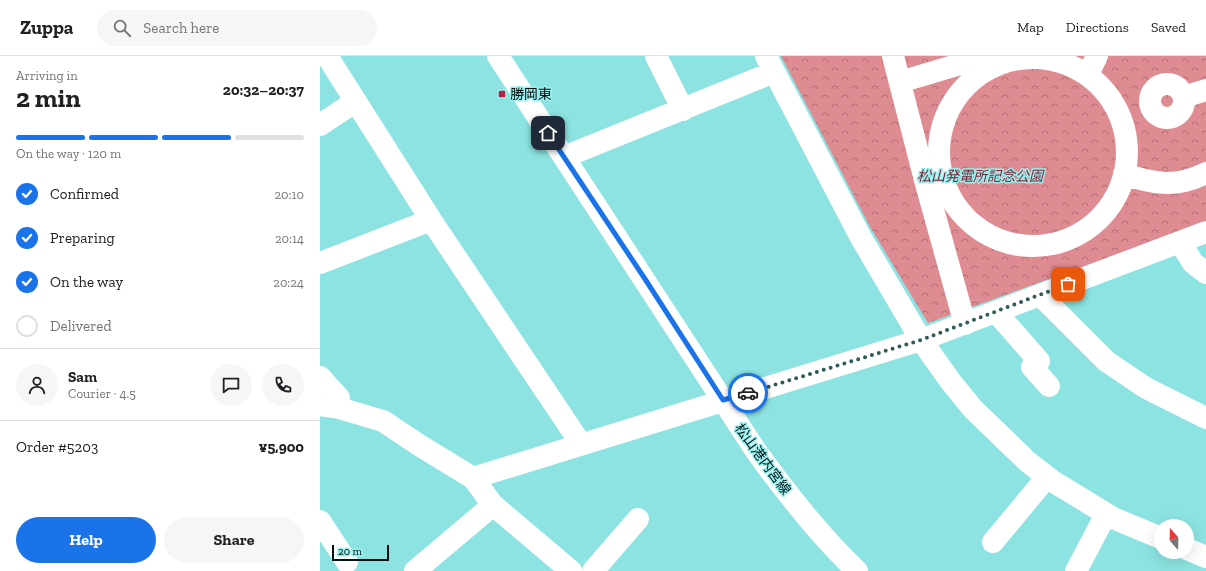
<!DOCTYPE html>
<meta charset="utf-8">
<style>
:root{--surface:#fff;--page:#f6f6f6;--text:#202124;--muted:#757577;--line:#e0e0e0;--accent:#1a73e8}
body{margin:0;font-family:"Zilla Slab","Noto Sans JP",serif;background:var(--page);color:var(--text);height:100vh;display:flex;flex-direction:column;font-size:15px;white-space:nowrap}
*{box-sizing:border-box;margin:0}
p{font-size:13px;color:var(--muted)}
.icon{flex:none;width:22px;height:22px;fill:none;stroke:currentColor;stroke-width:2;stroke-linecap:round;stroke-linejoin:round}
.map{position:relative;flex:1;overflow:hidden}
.side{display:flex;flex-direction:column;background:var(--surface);width:320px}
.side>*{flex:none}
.needle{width:26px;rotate:340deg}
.buttons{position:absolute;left:834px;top:463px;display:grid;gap:8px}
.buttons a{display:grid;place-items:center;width:40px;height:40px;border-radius:50%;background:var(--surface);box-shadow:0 4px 16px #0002;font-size:20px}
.scale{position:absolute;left:12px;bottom:10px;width:57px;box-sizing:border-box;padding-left:4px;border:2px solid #011;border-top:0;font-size:11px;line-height:14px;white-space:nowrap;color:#011;-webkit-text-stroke:3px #99f0ef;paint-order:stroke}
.pin{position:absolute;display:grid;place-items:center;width:34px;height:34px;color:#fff;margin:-17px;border-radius:8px;box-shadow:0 2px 6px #0006}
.courier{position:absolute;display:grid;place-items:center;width:40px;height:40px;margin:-20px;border:3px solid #1a73e8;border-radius:50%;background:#fff;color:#222;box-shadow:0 1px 5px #0007}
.overview em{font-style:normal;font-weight:700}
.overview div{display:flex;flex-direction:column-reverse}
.overview{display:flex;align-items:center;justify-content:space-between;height:68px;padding:0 16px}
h1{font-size:26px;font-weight:700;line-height:30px}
.bar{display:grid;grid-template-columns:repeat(4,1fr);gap:6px 4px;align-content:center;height:48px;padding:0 16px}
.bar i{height:5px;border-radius:3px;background:var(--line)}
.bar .active{background:var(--accent)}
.bar p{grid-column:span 4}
.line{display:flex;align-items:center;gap:10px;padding:0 16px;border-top:1px solid var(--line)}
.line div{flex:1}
.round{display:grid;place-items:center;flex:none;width:42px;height:42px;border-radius:21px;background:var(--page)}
ol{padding:0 16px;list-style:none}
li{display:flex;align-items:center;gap:12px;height:44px}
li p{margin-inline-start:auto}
li .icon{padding:4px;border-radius:50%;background:var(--accent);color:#fff;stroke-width:4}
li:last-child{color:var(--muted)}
li i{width:22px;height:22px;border:2px solid var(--line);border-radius:50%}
.action{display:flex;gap:8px;margin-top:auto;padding:8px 16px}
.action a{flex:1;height:46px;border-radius:24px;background:var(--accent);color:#fff;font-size:16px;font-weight:700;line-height:46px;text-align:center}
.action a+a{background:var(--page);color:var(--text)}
header{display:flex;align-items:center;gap:24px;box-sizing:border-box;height:56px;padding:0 20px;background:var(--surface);border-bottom:1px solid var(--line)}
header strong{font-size:19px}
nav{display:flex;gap:22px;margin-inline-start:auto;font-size:14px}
.search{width:280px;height:36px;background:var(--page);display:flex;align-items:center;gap:10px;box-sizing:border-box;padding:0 14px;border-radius:22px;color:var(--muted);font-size:15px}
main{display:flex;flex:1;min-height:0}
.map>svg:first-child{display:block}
.park{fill:url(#park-crowns)}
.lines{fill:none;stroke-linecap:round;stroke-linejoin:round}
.minor{stroke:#fff;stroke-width:22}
.major{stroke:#fff;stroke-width:22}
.done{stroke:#315a5a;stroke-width:4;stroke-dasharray:0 7.2}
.route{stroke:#1a73e8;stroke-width:5}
.poi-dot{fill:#b42244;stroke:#99f0ef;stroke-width:1.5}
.labels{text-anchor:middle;stroke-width:3;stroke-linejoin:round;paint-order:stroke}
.poi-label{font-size:14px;fill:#011;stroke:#99f0ef;text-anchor:start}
.park-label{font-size:14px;font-style:italic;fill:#791c2f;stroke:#99f0ef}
.street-label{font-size:14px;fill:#011;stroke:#99f0ef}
</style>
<header>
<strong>Zuppa</strong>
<div class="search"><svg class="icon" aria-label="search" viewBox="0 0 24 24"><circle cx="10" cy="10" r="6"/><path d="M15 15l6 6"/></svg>Search here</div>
<nav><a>Map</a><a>Directions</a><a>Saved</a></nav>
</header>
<main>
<section class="side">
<div class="overview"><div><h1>2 min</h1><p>Arriving in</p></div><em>20:32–20:37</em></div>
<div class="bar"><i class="active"></i><i class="active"></i><i class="active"></i><i></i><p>On the way · 120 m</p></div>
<ol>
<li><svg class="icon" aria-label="check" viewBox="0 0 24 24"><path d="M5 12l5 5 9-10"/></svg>Confirmed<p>20:10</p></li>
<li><svg class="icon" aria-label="check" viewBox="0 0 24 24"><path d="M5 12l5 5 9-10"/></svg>Preparing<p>20:14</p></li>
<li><svg class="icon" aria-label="check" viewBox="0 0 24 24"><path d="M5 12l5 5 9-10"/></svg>On the way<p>20:24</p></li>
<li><i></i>Delivered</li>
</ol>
<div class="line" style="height:72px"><a class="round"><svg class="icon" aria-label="person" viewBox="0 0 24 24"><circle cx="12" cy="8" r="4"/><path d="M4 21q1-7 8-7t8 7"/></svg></a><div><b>Sam</b><p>Courier · 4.5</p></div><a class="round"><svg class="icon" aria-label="chat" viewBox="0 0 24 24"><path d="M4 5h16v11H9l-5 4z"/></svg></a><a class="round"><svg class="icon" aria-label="phone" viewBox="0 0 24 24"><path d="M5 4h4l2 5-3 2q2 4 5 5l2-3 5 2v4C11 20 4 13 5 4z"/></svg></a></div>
<div class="line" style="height:52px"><div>Order #5203</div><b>¥5,900</b></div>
<div class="action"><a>Help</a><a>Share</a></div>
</section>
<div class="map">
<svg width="886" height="515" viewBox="0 0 886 515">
<defs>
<pattern id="park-crowns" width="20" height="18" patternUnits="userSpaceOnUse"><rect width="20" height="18" fill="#df8b92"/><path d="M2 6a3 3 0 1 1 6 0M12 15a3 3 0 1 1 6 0" fill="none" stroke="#b27076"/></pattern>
</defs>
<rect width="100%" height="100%" fill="#8ce3e1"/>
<path class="park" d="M461,0H886V166L608,267L549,169Z"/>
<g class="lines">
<path class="minor" d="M7,0L111,164L261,388
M336,0L363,54
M446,0L540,180L601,284L631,326L653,353L708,406L734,426L793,462L841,482
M573,0L606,128L645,268
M619 96a94 94 0 1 1 188 0a94 94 0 1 1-188 0Z
M768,18L777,0
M580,26L667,0
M830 45a17 17 0 1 1 34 0a17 17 0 1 1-34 0Z
M864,41L886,34
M0,69L36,45
M244,101L454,16
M804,118C833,128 857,132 886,117
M860,186L873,207L886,217
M0,207L111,164
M720,239L786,305L826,332L886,362
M676,256L719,305L712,311L729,330
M0,321L19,342V352
M0,349L19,352L63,365L99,389L153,422L173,449L251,515
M153,422L601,284L886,176
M0,465L27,506
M673,486L727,421
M867,493L886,501
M95,515L173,449
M273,515L318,463
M756,515L786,458"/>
<path class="major" d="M178,0L436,395C467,438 499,479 537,515"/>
</g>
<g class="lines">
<path class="done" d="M428,337L601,284L748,228"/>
<path class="route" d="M228,77L325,223L403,344L428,337"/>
</g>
<rect class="poi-dot" x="178" y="34" width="8" height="8" rx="2"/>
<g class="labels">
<g class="poi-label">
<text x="190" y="43">勝岡東</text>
</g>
<g class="park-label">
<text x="660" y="125">松山発電所記念公園</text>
</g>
<g class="street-label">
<text transform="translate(443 403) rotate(54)" y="5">松山港内宮線</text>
</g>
</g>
</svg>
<div class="buttons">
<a><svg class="needle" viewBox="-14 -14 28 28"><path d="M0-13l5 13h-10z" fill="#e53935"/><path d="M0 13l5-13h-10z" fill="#757577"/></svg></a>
</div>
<div class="scale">20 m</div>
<div class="pin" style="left:748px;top:228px;background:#ea580c"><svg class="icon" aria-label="bag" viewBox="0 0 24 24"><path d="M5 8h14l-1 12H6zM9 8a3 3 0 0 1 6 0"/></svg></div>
<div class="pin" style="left:228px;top:77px;background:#1f2937"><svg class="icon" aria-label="home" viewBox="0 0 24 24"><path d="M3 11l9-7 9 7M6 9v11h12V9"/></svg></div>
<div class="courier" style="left:428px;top:337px"><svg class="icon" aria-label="car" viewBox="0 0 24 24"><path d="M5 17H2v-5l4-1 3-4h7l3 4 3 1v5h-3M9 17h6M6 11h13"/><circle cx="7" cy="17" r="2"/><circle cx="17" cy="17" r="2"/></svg></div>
</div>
</main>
